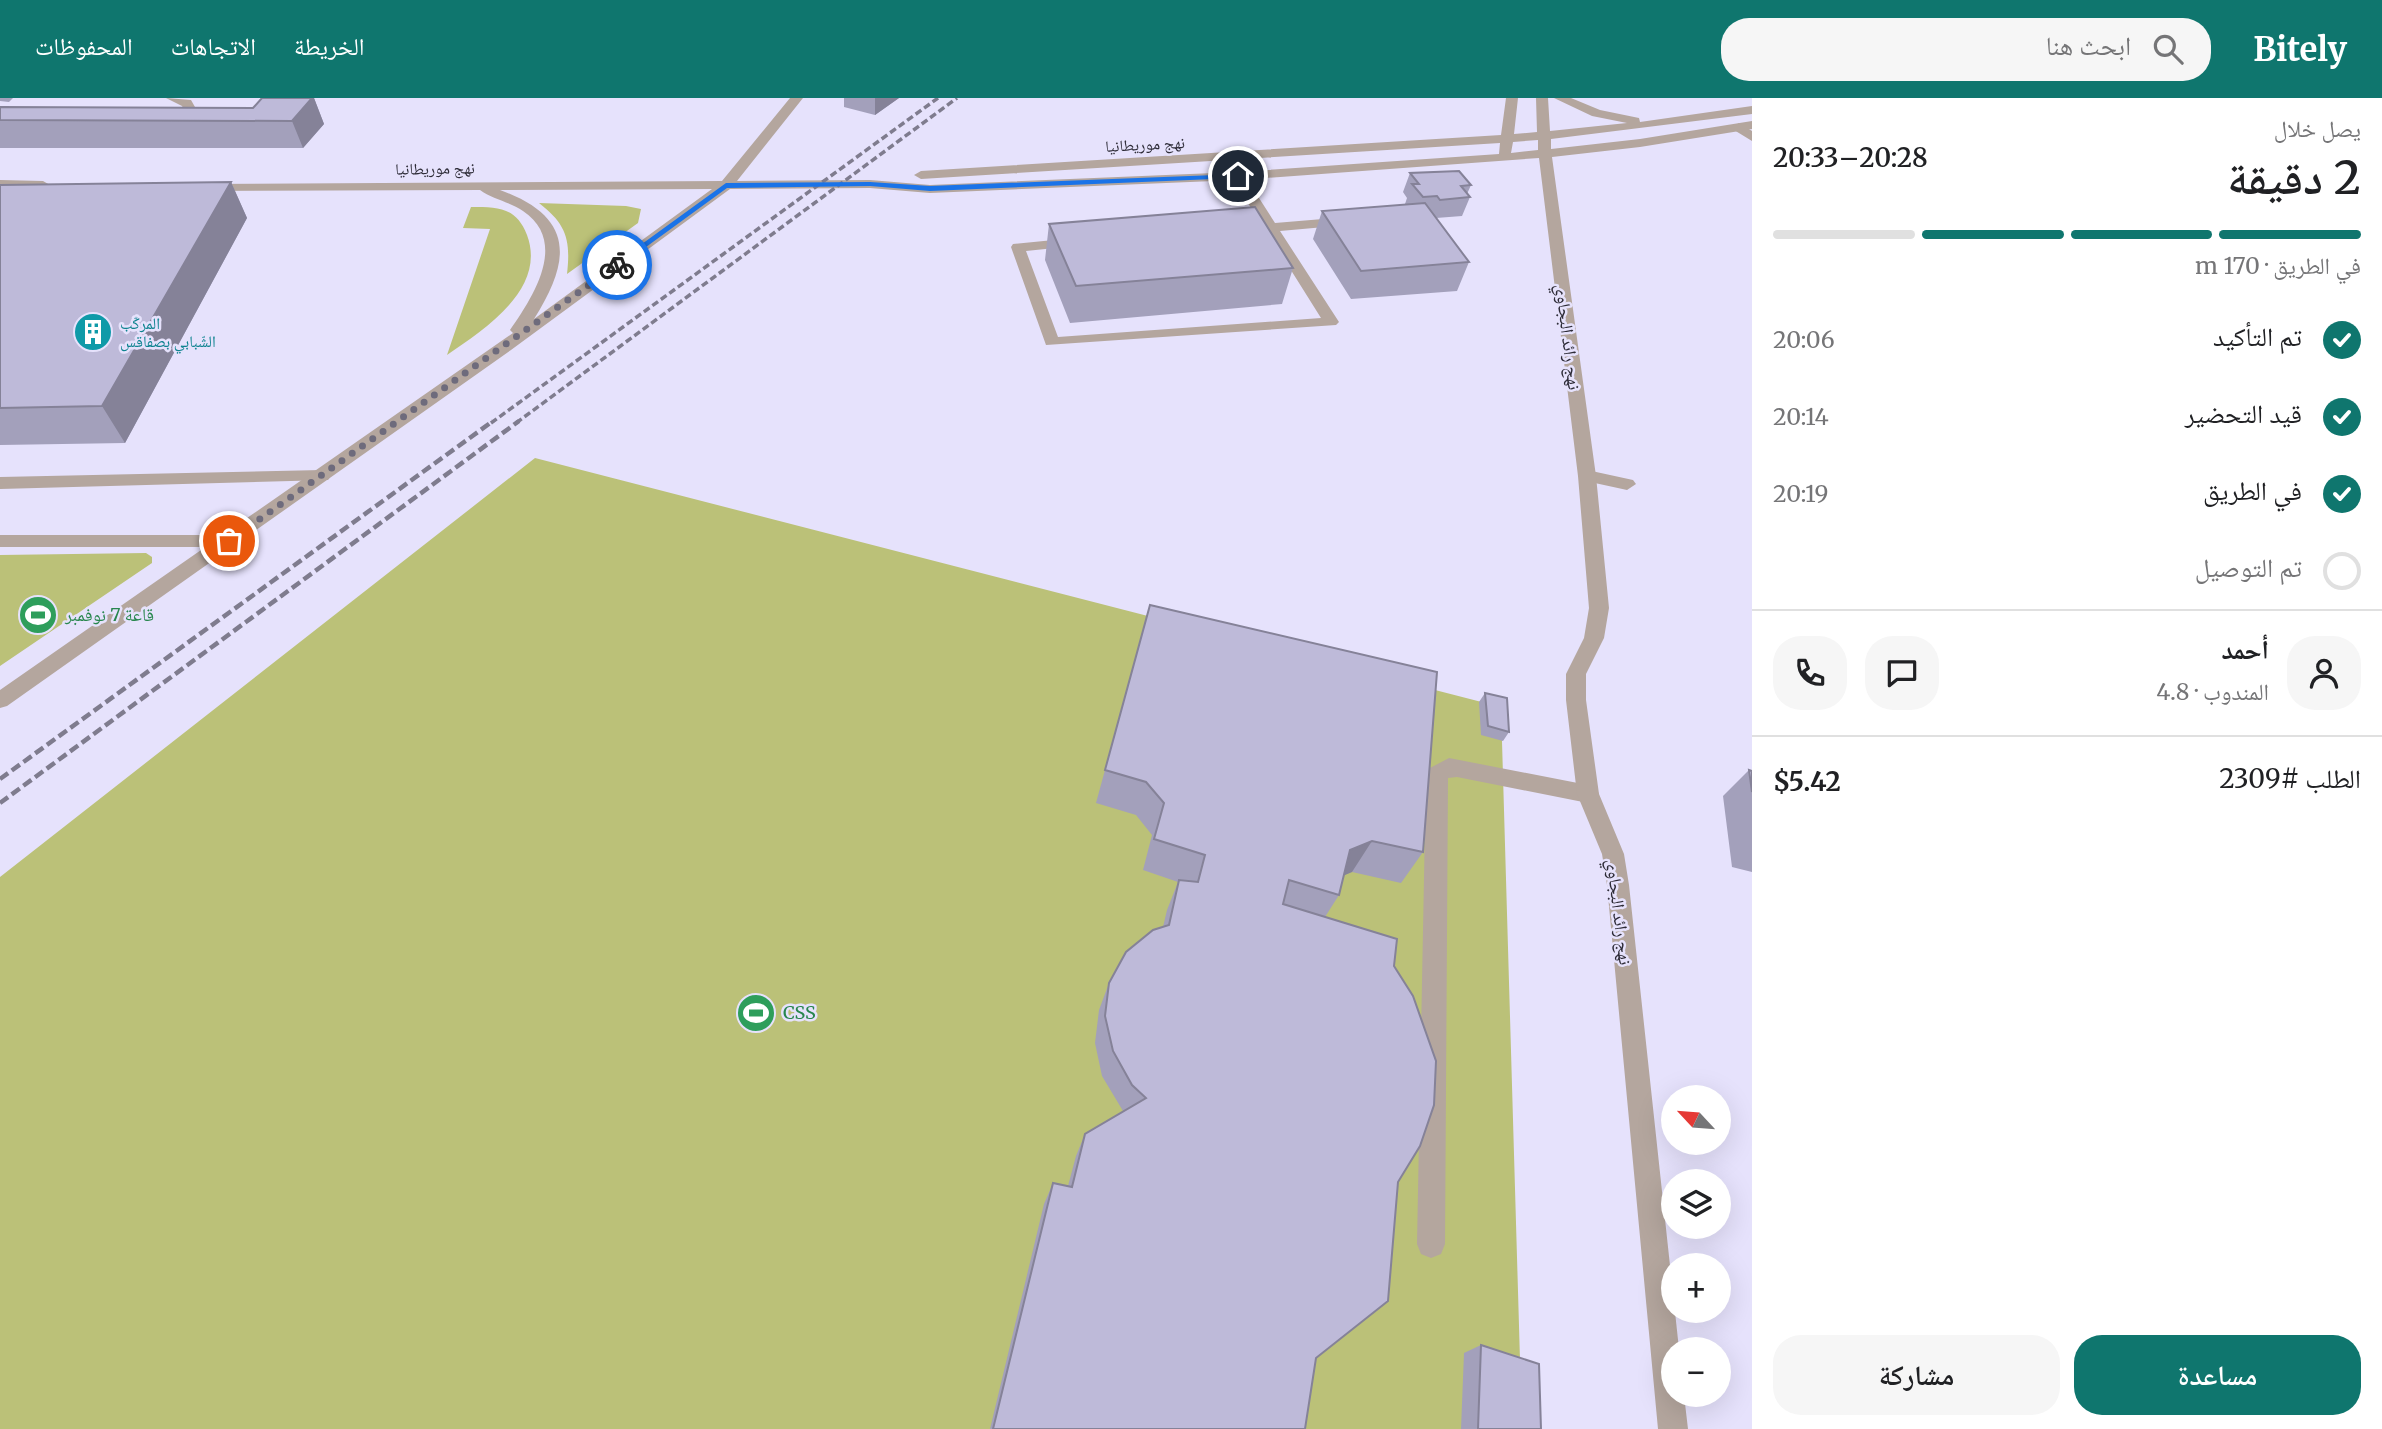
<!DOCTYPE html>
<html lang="ar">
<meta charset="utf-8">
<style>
:root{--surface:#fff;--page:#f6f6f6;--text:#202124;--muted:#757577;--line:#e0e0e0;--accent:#0f766e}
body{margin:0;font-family:Merriweather,"Noto Naskh Arabic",serif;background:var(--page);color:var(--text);direction:rtl;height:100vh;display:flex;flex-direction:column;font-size:26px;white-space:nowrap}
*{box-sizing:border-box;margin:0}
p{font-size:23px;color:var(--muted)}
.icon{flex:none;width:38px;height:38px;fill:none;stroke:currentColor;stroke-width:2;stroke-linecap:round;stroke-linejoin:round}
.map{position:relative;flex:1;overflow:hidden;direction:ltr}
.details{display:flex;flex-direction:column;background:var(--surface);width:630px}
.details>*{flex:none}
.needle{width:46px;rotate:296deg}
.fabs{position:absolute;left:1661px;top:987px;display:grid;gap:14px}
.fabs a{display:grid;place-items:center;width:70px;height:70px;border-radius:50%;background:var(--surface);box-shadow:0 7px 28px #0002;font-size:35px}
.pin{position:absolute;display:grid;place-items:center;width:60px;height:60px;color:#fff;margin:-30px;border:4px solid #fff;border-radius:50%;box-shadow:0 2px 7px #0007}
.courier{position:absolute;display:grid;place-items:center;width:70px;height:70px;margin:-35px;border:5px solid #1a73e8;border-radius:50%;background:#fff;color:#222;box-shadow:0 2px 9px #0007}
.head em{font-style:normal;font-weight:600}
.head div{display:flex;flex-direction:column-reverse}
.head{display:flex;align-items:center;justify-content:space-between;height:119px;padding:0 21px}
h1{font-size:46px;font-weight:600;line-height:52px}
.bar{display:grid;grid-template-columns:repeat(4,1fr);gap:10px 7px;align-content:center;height:84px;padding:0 21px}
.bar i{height:9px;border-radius:5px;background:var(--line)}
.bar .selected{background:var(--accent)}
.bar p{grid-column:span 4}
.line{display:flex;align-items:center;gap:18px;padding:0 21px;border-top:2px solid var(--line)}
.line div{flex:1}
.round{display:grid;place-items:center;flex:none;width:74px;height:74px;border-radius:28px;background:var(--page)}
ol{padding:0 21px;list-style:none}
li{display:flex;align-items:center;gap:21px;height:77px}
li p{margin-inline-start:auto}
li .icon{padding:7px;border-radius:50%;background:var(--accent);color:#fff;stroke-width:4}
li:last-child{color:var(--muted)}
li i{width:38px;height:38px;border:4px solid var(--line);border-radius:50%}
.cta{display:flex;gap:14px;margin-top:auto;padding:14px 21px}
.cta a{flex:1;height:80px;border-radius:28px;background:var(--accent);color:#fff;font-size:28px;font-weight:600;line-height:80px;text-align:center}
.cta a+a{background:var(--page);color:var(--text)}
header{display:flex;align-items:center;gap:42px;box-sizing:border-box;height:98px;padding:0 35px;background:var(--accent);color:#fff}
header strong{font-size:33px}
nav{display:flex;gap:38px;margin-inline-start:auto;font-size:24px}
.search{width:490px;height:63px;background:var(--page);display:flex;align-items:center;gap:18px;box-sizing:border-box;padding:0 24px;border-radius:28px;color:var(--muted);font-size:26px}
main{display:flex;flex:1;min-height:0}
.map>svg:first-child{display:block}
.green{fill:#bbc178}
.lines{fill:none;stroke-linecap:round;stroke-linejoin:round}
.service{fill:#b4a69e;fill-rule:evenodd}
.minor{fill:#b4a69e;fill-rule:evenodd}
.tertiary{fill:#b4a69e;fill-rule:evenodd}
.rail-far1{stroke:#7f7c8e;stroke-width:3.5;stroke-dasharray:7 3.5;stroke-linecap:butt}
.rail{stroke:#7f7c8e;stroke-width:4.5;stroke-dasharray:10 4.5;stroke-linecap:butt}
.wall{fill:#a3a0bb}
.shaded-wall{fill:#858298}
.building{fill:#bebad9;stroke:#858298;stroke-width:2}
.route{fill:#1a73e8}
.done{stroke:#6e6b7c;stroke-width:7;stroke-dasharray:0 12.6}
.labels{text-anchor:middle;stroke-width:5;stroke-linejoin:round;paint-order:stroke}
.far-street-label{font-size:16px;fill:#2d2b37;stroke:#e6e2fc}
.far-culture-label{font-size:16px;fill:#0d838f;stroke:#e6e2fc;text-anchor:start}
.street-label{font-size:18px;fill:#2d2b37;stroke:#e6e2fc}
.leisure-label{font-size:18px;fill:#27864d;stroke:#e6e2fc;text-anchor:start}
</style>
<header>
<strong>Bitely</strong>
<div class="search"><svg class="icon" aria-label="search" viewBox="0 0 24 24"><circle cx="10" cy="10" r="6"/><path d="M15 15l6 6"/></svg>ابحث هنا</div>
<nav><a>الخريطة</a><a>الاتجاهات</a><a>المحفوظات</a></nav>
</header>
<main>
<section class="details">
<div class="head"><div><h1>2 دقيقة</h1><p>يصل خلال</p></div><em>20:28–20:33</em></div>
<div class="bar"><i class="selected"></i><i class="selected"></i><i class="selected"></i><i></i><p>في الطريق · 170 m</p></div>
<ol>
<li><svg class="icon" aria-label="check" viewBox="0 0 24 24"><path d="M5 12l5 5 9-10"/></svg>تم التأكيد<p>20:06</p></li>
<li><svg class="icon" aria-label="check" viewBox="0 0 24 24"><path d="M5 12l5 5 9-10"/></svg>قيد التحضير<p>20:14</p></li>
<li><svg class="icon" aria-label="check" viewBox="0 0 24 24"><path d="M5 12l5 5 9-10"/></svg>في الطريق<p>20:19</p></li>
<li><i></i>تم التوصيل</li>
</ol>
<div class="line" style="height:126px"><a class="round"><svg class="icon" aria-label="person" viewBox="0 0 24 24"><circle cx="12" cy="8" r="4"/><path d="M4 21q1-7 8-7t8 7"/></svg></a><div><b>أحمد</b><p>المندوب · 4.8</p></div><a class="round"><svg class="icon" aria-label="chat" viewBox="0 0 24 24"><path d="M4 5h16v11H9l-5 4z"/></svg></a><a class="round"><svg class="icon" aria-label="phone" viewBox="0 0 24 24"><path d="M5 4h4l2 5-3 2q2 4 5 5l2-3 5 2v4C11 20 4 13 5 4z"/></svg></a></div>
<div class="line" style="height:91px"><div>الطلب #2309</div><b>$5.42</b></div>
<div class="cta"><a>مساعدة</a><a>مشاركة</a></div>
</section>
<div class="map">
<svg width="1752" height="1331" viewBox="0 0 1752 1331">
<rect width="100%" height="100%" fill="#e6e2fc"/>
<path class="green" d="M539,105L626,108L641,111L638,125L567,176C571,141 566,126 539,105Z
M471,109C498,109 516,109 527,137C547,191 485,231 447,257L490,131L463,130Z
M535,360L1501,609L1522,1331H0V779Z
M146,455L152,459V465L0,568V457Z"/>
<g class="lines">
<path class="service" d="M166,0L191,2L203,23L197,27L192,26L182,8Z
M1739,25L1752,33V43L1734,32L1733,29Z
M1238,74L1243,75L1275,125L1347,119L1354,123L1347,127L1280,133L1339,224L1336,227L1046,247L1011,149L1013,146L1074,140L1081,144L1074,148L1026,153L1058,239L1321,220L1267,134L1239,136L1232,132L1239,128L1261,126L1231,78Z
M322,372L331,378L328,382L0,391V379Z
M1587,372L1633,382L1636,386L1627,392L1581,382L1578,378Z
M1449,660L1588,687L1596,690L1599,696L1596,702L1588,705L1457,679L1448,680L1445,1146L1441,1156L1431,1160L1421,1156L1417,1146L1426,676L1430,670Z"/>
<path class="minor" d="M0,437H229L235,439L238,443L235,447L229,449H0Z"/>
<path class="tertiary" d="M790,0H803L737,83L870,82L930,87L1238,74L1499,56L1500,45L921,81L914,77L921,73L1501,37L1506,0H1518L1514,36L1537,34L1536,0H1548L1550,33L1627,25L1592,18L1554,0H1571L1600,12L1639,20L1640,24L1752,8V16L1551,41V51L1640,41L1752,23V31L1640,49L1552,59L1596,378L1609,510L1604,540L1586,576V602L1599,696L1624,756L1629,787L1679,1251H1673V1297H1684L1688,1331H1658L1607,787L1602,756L1577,696L1566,602V576L1584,540L1589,510L1578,378L1539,60L1238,82L930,95L870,90L730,91L511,252L7,608L0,610V592L513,235L510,232C533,199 569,144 523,113C510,104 492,101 480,92L205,93L198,89L200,86L722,83ZM1538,42V52L1511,55L1513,44ZM712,91L534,221C572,161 574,119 500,92Z
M0,82L43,83L50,87L43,91L0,90Z"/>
<path class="rail-far1" d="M491,325L938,0
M516,325L957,0"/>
<path class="rail" d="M0,681L493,323
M0,705L519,323"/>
</g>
<path class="wall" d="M0,0H13L9,4L0,3Z
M262,0H314L324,26L303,50H0V9L253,10Z
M844,0H899L875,17L844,9Z
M1410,75L1471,87L1467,96L1470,99L1462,118L1436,120L1469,164L1457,193L1351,201L1313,141L1322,113L1406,107L1405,106L1407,100L1403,94Z
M231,84L247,120L125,345L0,347V87Z
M1049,126L1293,170L1282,206L1070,225L1045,162Z
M1150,507L1423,754L1401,785L1352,774L1344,777L1339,797L1325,819L1394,868L1398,1084L1316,1260L1305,1331H990L1044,1106L1053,1085L1068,1088L1076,1058L1085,1036L1123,1013L1102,978L1095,945L1099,912L1109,885L1163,829L1167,812L1178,784L1143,772L1152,737L1136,717L1096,705Z
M1485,595L1509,634L1503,643L1481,637L1479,604Z
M1749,672L1752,673V774L1732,769L1723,698Z
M1481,1247L1541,1331H1461L1464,1255Z"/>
<path class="shaded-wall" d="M312,0H314L324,26L303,50L292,23Z
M875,0H899L875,17Z
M231,84L247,120L125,345L102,308Z
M1372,743L1352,774L1331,783L1350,752Z"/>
<path class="building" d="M262,0H312L292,23L0,22V9L253,10Z
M1459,73L1471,87L1461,88L1470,99L1440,102L1437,98L1423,99L1412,86H1419L1410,75Z
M231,84L102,308L0,310V87Z
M1425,105L1469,164L1361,173L1322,113Z
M1255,109L1293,170L1076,188L1049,126Z
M1150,507L1437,574L1423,754L1372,743L1350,752L1339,797L1289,782L1283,806L1397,841L1394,868L1413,898L1436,963L1434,1007L1420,1048L1398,1084L1388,1203L1316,1260L1305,1331H993L1053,1085L1072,1089L1085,1036L1146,1000L1132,987L1113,953L1105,918L1109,885L1126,854L1153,832L1169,827L1179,782L1198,784L1205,757L1154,741L1164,705L1146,684L1105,672Z
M1485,595L1507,600L1509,634L1488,628Z
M1749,672L1752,673V694Z
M1481,1247L1539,1266L1541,1331H1478Z"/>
<path class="route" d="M1241,76L1238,80L930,93L870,88L727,90L620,168L613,167L726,85L870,84L930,88Z"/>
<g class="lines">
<path class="done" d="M229,443L617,167"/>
</g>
<defs>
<symbol id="building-disc" viewBox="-11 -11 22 22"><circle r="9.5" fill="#0f9aa8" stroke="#e6e2fc"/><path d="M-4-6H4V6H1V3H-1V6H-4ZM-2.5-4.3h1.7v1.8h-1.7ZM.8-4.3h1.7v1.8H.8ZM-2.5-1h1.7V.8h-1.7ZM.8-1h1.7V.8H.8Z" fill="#fff"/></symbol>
<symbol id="stadium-disc" viewBox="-11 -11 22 22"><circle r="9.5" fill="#2e9e5b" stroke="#e6e2fc"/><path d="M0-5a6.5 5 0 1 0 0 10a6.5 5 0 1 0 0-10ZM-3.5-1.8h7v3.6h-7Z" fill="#fff"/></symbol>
</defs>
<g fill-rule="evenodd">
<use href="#building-disc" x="71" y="212" width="44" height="44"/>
<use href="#stadium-disc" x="16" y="495" width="44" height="44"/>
<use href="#stadium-disc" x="734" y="893" width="44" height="44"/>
</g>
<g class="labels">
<g class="far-street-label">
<text transform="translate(1145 46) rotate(-3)" y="6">نهج موريطانيا</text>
<text transform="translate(435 70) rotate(-1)" y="6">نهج موريطانيا</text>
</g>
<g class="far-culture-label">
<text x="120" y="231">المركّب<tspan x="120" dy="18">الشّبابي بصفاقس</tspan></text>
</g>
<g class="street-label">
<text transform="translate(1568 239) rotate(83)" y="6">نهج رائد البجاوي</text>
<text transform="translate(1619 814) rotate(83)" y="6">نهج رائد البجاوي</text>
</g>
<g class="leisure-label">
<text x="65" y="523">قاعة 7 نوفمبر</text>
<text x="783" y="921">CSS</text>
</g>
</g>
</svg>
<div class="fabs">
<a><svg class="needle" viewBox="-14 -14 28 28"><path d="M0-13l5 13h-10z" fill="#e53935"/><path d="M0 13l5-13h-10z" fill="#757577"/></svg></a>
<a><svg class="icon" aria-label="layers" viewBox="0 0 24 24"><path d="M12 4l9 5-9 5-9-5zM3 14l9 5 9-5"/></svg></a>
<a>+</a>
<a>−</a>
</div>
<div class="pin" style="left:229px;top:443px;background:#ea580c"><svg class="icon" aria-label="bag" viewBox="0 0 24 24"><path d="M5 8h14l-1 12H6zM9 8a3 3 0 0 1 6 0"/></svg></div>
<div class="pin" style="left:1238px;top:78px;background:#1f2937"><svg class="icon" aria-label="home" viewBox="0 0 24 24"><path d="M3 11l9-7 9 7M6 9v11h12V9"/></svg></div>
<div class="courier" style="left:617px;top:167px"><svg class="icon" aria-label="bike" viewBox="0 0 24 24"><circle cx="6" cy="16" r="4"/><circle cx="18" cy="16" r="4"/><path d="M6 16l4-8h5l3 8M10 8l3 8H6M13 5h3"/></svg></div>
</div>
</main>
